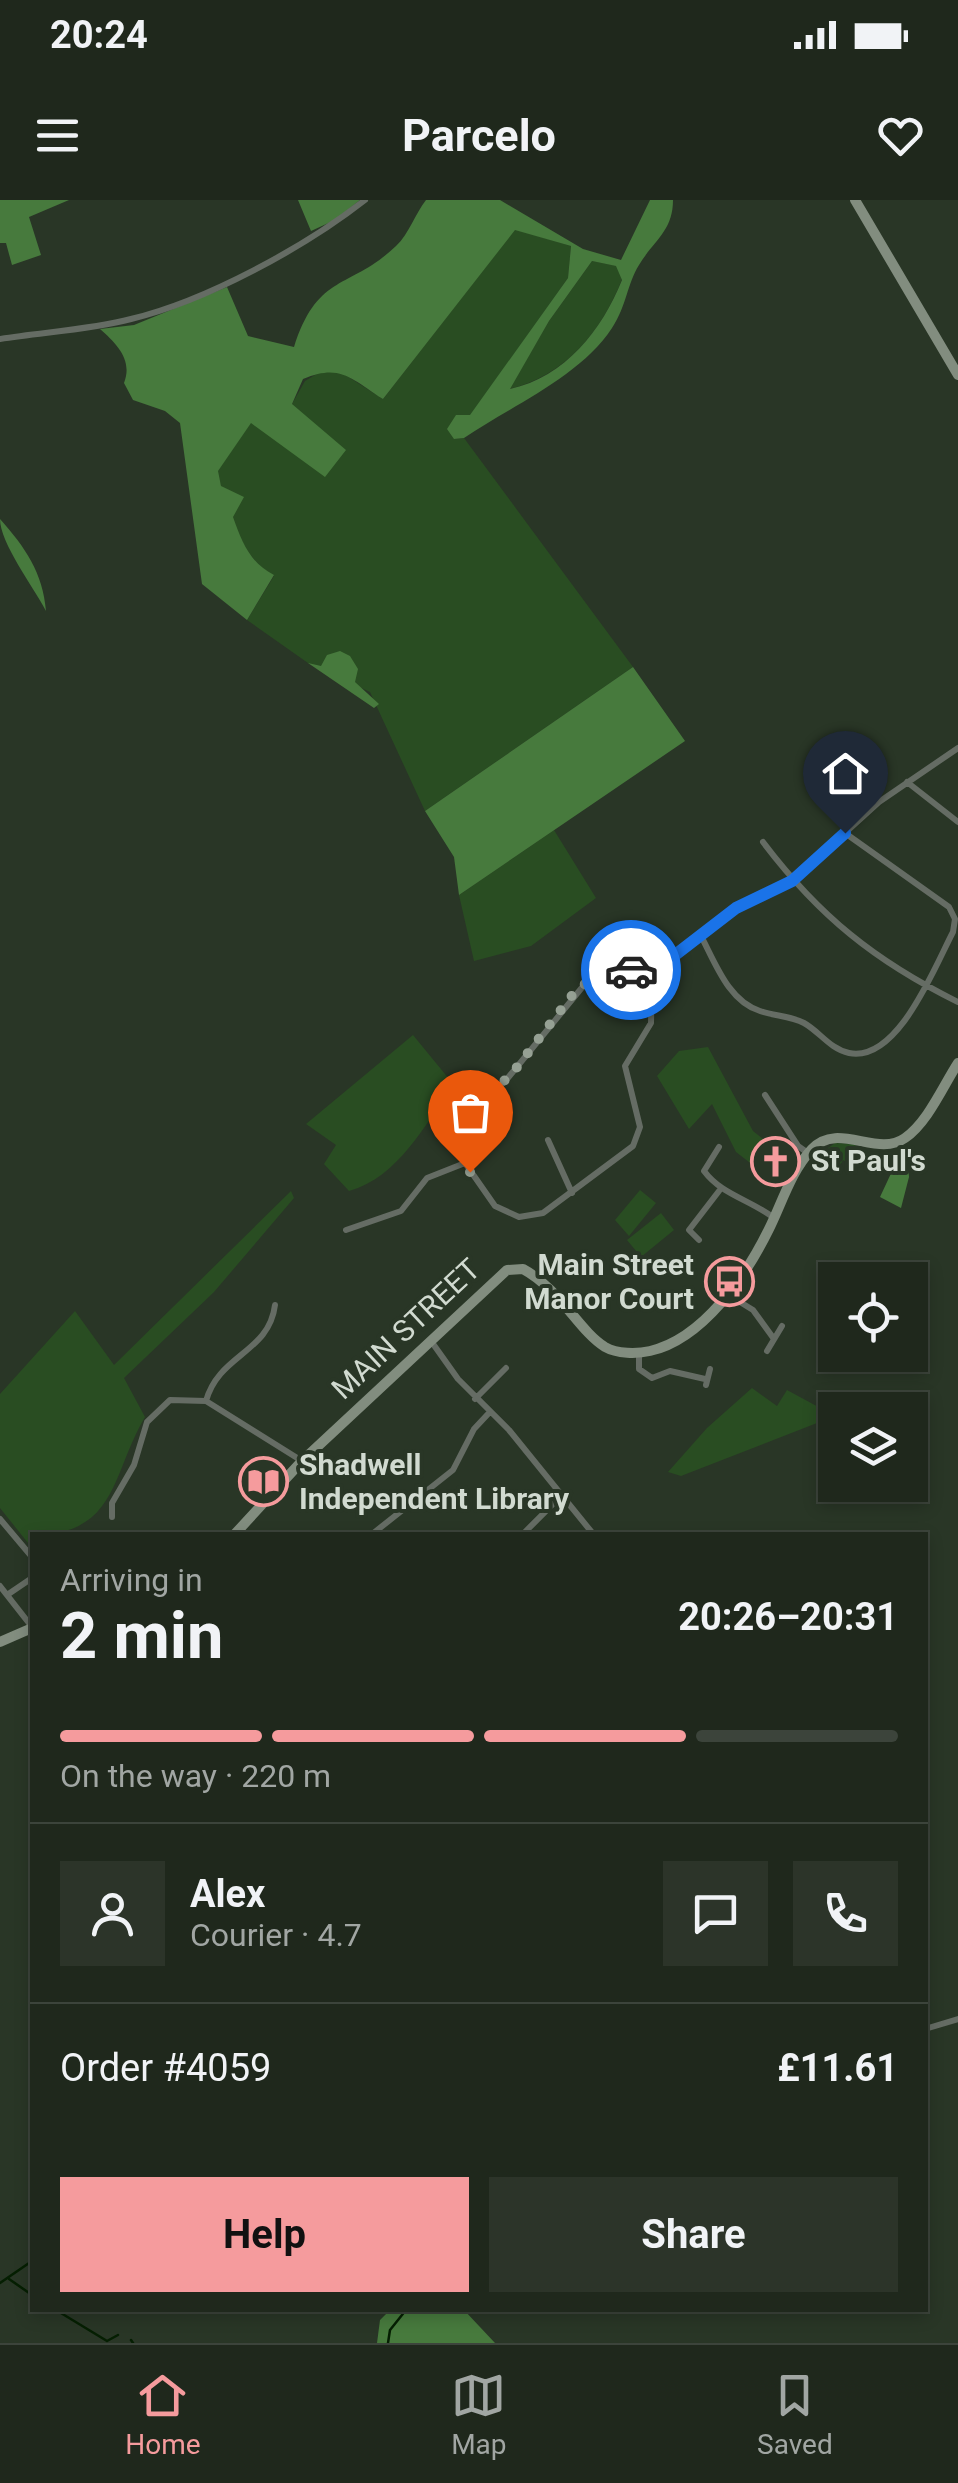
<!DOCTYPE html>
<meta charset="utf-8">
<style>
:root{--surface:#1f281c;--page:#2c3429;--text:#f1f3f6;--muted:#a1a6a3;--line:#3c443b;--accent:#f59b9d}
body{margin:0;font-family:Roboto,sans-serif;background:var(--page);color:var(--text);height:100vh;display:flex;flex-direction:column;font-size:38px;white-space:nowrap}
*{box-sizing:border-box;margin:0}
p{font-size:32px;color:var(--muted)}
.icon{flex:none;width:55px;height:55px;fill:none;stroke:currentColor;stroke-width:2;stroke-linecap:round;stroke-linejoin:round}
.map{position:relative;flex:1;overflow:hidden}
.details{position:absolute;left:30px;top:1332px;width:898px;height:780px;display:flex;flex-direction:column;background:var(--surface);border-radius:0px;box-shadow:0 5px 15px #0003,0 0 0 2px var(--line)}
.details>*{flex:none}
.fabs{position:absolute;left:818px;top:1062px;display:grid;gap:20px}
.fabs a{display:grid;place-items:center;width:110px;height:110px;border-radius:0px;background:var(--surface);box-shadow:0 5px 15px #0003,0 0 0 2px var(--line);font-size:50px}
.pin{position:absolute;display:grid;place-items:center;width:85px;height:85px;color:#fff;margin:-102px -42px;border-radius:50% 50% 50% 0;rotate:-45deg;box-shadow:0 0 10px #0007}
.pin .icon{rotate:45deg}
.courier{position:absolute;display:grid;place-items:center;width:100px;height:100px;margin:-50px;border:8px solid #1a73e8;border-radius:50%;background:#fff;color:#222;box-shadow:0 2px 12px #0007}
.head em{font-style:normal;font-weight:700}
.head div{display:flex;flex-direction:column-reverse}
.head{display:flex;align-items:center;justify-content:space-between;height:170px;padding:0 30px}
h1{font-size:65px;font-weight:700;line-height:75px}
.bar{display:grid;grid-template-columns:repeat(4,1fr);gap:15px 10px;align-content:center;height:120px;padding:0 30px}
.bar i{height:12px;border-radius:8px;background:var(--line)}
.bar .selected{background:var(--accent)}
.bar p{grid-column:span 4}
.line{display:flex;align-items:center;gap:25px;padding:0 30px;border-top:2px solid var(--line)}
.line div{flex:1}
.round{display:grid;place-items:center;flex:none;width:105px;height:105px;border-radius:0px;background:var(--page)}
.cta{display:flex;gap:20px;margin-top:auto;padding:20px 30px}
.cta a{flex:1;height:115px;border-radius:0px;background:var(--accent);color:#111;font-size:40px;font-weight:700;line-height:115px;text-align:center}
.cta a+a{background:var(--page);color:var(--text)}
.status{display:flex;justify-content:space-between;align-items:center;height:70px;padding:0 50px;background:var(--surface);direction:ltr}
.status svg{height:28px;fill:currentColor}
header{display:flex;justify-content:space-between;align-items:center;height:130px;padding:0 30px;background:var(--surface);font-size:45px;font-weight:700}
.tabs{display:flex;justify-content:space-around;align-items:center;height:140px;border-top:2px solid var(--line);background:var(--surface);font-size:28px;color:var(--muted)}
.tabs a{display:grid;justify-items:center;gap:5px}
.tabs .selected{color:var(--accent)}
.map>svg:first-child{display:block}
.green{fill:#294d22}
.forest{fill:#477a3d;fill-rule:evenodd}
.lines{fill:none;stroke-linecap:round;stroke-linejoin:round}
.stream{stroke:#051f02;stroke-width:2.5}
.street{stroke:#656c64;stroke-width:6}
.secondary{stroke:#828d7f;stroke-width:10}
.done{stroke:#96a194;stroke-width:10;stroke-dasharray:0 18}
.route{stroke:#1a73e8;stroke-width:12}
.labels{text-anchor:middle;stroke-width:8;stroke-linejoin:round;paint-order:stroke}
.poi-label{font-size:30px;font-weight:bold;fill:#d1dad0;stroke:#293626;text-anchor:start}
.street-label{font-size:30px;fill:#d1dad0;stroke:#293626}
</style>
<div class="status"><b>20:24</b><svg viewBox="0 0 49 12"><path d="M0 12V9h3v3zM5 12V6h3v6zM10 12V3h3v9zM15 12V0h3v12zM26 1h20v11H26zM47 4h2v5h-2z"/></svg></div>
<header><svg class="icon" aria-label="menu" viewBox="0 0 24 24"><path d="M4 6h16M4 12h16M4 18h16"/></svg>Parcelo<svg class="icon" aria-label="heart" viewBox="0 0 24 24"><path d="M12 20l-8-8c-3-5 5-10 8-4 3-6 11-1 8 4z"/></svg></header>
<div class="map">
<svg width="958" height="2143" viewBox="0 0 958 2143">
<rect width="100%" height="100%" fill="#293626"/>
<path class="green" d="M515,29L571,46L568,78L454,239L464,238L633,467L425,611L370,492L308,463L247,420L274,376C240,358 226,306 217,271L251,222L292,204L305,181L325,169L339,171L383,199Z
M592,61L617,66L622,79C602,131 565,176 509,189L549,121Z
M554,630L596,698L531,746L474,761L459,695Z
M413,835L454,885C424,925 399,977 349,991L324,964L336,945L306,924Z
M708,847L753,931L794,964L780,986L736,952L712,904L689,929L657,876L679,851Z
M835,943L856,944L848,963L843,960L834,975L809,962Z
M640,990L656,1003L629,1036L615,1020Z
M291,991L294,998L214,1092L124,1178L145,1217C111,1274 118,1335 32,1335V1348L0,1308V1194L75,1111L114,1165Z
M661,1013L674,1030L641,1057L627,1040Z
M752,1188L777,1206L787,1190L835,1216L681,1276L668,1272L707,1228Z"/>
<path class="forest" d="M0,0H69L29,17L41,55L12,65L6,43H0Z
M298,0H360L335,20L311,31Z
M426,0H500L583,49L621,60L650,0H673C673,31 654,40 639,65C627,84 627,105 612,128C580,177 511,206 464,238L454,239L447,229L456,215H470L568,78L571,46L515,30L383,199C351,179 341,163 303,179L292,204L346,250L325,277L251,223L218,271L221,286L244,297L233,317C242,342 250,363 274,375L247,420L202,384L180,223L165,211L133,200L124,183C133,160 117,144 100,129L134,125L227,87L248,136L294,147C318,72 350,90 396,46C409,34 415,14 426,0ZM592,61L616,66L622,80C602,130 565,177 510,189L549,121Z
M0,319C25,347 43,373 46,411C33,386 0,343 0,319Z
M340,451L350,456L358,469L355,482L379,504L374,508L308,463L321,466L327,455Z
M633,467L685,541L459,695L454,657L425,611Z
M901,952H907L909,977L901,1008L880,997Z
M390,2110H464L495,2143H377L380,2120Z"/>
<g class="lines">
<path class="stream" d="M9,2079L32,2095
M0,2083L32,2061
M56,2110L107,2141L118,2135
M131,2140L133,2143
M388,2143L390,2130L406,2110"/>
<path class="street" d="M0,139C43,132 89,130 131,119C206,101 305,47 365,0
M907,582L958,622
M763,642C819,716 875,761 958,802
M700,734C715,762 728,801 760,811C774,816 791,816 804,823C820,832 830,849 849,853C898,863 935,766 953,732L955,719L949,707L845,633
M653,772H604L589,779L507,879L470,915L464,930L465,963L495,1006L519,1017L543,1013L633,946L640,927L625,866L651,823L652,778L657,767L735,708L792,681L879,602L958,548
M765,895L798,946L808,953
M548,940L572,993
M719,947L704,971C722,995 749,999 774,1018
M346,1030L401,1011L427,978L465,963
M699,1040L689,1030L719,991
M727,1094L753,1110L774,1139
M431,1141L458,1179L509,1230L594,1335
M767,1151L782,1126
M639,1153V1169L652,1178L670,1171L705,1179
M706,1185L710,1169
M475,1199L506,1168
M206,1201C219,1154 269,1153 275,1105
M112,1317V1303L134,1265L147,1222L170,1200L206,1201L302,1261
M0,1319L32,1357
M371,1335L453,1270L474,1229L488,1214
M522,1335L562,1295
M0,1386L32,1427
M7,1395L32,1378
M925,1829L958,1819"/>
<path class="secondary" d="M855,0L958,175
M234,1335L302,1261L507,1070L523,1069C560,1089 579,1131 605,1147C617,1154 637,1154 650,1151C703,1139 746,1076 769,1029C782,1003 791,971 812,949C838,921 877,958 905,938C928,922 943,886 958,863
M0,1442L32,1428"/>
</g>
<g class="lines">
<path class="done" d="M470,972L462,947L470,915L514,871L577,789L604,772L631,770"/>
<path class="route" d="M631,770L653,772L736,708L792,681L845,633"/>
</g>
<defs>
<symbol id="church-ring" viewBox="-11 -11 22 22"><circle r="9.5" fill="#293626" stroke="#f59b9d" stroke-width="1.5"/><path d="M-1.2-6h2.4v3.5h3.3v2.4h-3.3V6h-2.4V-.1h-3.3v-2.4h3.3Z" fill="#f59b9d"/></symbol>
<symbol id="bus-ring" viewBox="-11 -11 22 22"><circle r="9.5" fill="#293626" stroke="#f59b9d" stroke-width="1.5"/><path d="M-5-6H5V4H4V6H2V4H-2V6H-4V4H-5ZM-3.5-4V0h7V-4ZM-3.5 1.2v1.5H-2V1.2ZM2 1.2v1.5H3.5V1.2Z" fill="#f59b9d"/></symbol>
<symbol id="library-ring" viewBox="-11 -11 22 22"><circle r="9.5" fill="#293626" stroke="#f59b9d" stroke-width="1.5"/><path d="M-6-4Q-3-5.5-.7-3.5V5Q-3 3-6 4ZM6-4Q3-5.5 .7-3.5V5Q3 3 6 4Z" fill="#f59b9d"/></symbol>
</defs>
<g fill-rule="evenodd">
<use href="#church-ring" x="748" y="934" width="55" height="55"/>
<use href="#bus-ring" x="702" y="1054" width="55" height="55"/>
<use href="#library-ring" x="236" y="1254" width="55" height="55"/>
</g>
<g class="labels">
<g class="poi-label">
<text x="811" y="971">St Paul's</text>
<text x="694" y="1075" text-anchor="end">Main Street<tspan x="694" dy="34">Manor Court</tspan></text>
<text x="299" y="1275">Shadwell<tspan x="299" dy="34">Independent Library</tspan></text>
</g>
<g class="street-label">
<text transform="translate(406 1129) rotate(-43)" y="10">MAIN STREET</text>
</g>
</g>
</svg>
<div class="fabs">
<a><svg class="icon" aria-label="locate" viewBox="0 0 24 24"><circle cx="12" cy="12" r="6"/><path d="M12 2v4M12 18v4M2 12h4M18 12h4"/></svg></a>
<a><svg class="icon" aria-label="layers" viewBox="0 0 24 24"><path d="M12 4l9 5-9 5-9-5zM3 14l9 5 9-5"/></svg></a>
</div>
<div class="pin" style="left:470px;top:972px;background:#ea580c"><svg class="icon" aria-label="bag" viewBox="0 0 24 24"><path d="M5 8h14l-1 12H6zM9 8a3 3 0 0 1 6 0"/></svg></div>
<div class="pin" style="left:845px;top:633px;background:#1f2937"><svg class="icon" aria-label="home" viewBox="0 0 24 24"><path d="M3 11l9-7 9 7M6 9v11h12V9"/></svg></div>
<div class="courier" style="left:631px;top:770px"><svg class="icon" aria-label="car" viewBox="0 0 24 24"><path d="M5 17H2v-5l4-1 3-4h7l3 4 3 1v5h-3M9 17h6M6 11h13"/><circle cx="7" cy="17" r="2"/><circle cx="17" cy="17" r="2"/></svg></div>
<section class="details">
<div class="head"><div><h1>2 min</h1><p>Arriving in</p></div><em>20:26–20:31</em></div>
<div class="bar"><i class="selected"></i><i class="selected"></i><i class="selected"></i><i></i><p>On the way · 220 m</p></div>
<div class="line" style="height:180px"><a class="round"><svg class="icon" aria-label="person" viewBox="0 0 24 24"><circle cx="12" cy="8" r="4"/><path d="M4 21q1-7 8-7t8 7"/></svg></a><div><b>Alex</b><p>Courier · 4.7</p></div><a class="round"><svg class="icon" aria-label="chat" viewBox="0 0 24 24"><path d="M4 5h16v11H9l-5 4z"/></svg></a><a class="round"><svg class="icon" aria-label="phone" viewBox="0 0 24 24"><path d="M5 4h4l2 5-3 2q2 4 5 5l2-3 5 2v4C11 20 4 13 5 4z"/></svg></a></div>
<div class="line" style="height:130px"><div>Order #4059</div><b>£11.61</b></div>
<div class="cta"><a>Help</a><a>Share</a></div>
</section>
</div>
<nav class="tabs">
<a class="selected"><svg class="icon" aria-label="home" viewBox="0 0 24 24"><path d="M3 11l9-7 9 7M6 9v11h12V9"/></svg>Home</a>
<a><svg class="icon" aria-label="map" viewBox="0 0 24 24"><path d="M3 6l6-2 6 2 6-2v14l-6 2-6-2-6 2zM9 4v14M15 6v14"/></svg>Map</a>
<a><svg class="icon" aria-label="saved" viewBox="0 0 24 24"><path d="M7 4h10v16l-5-4-5 4z"/></svg>Saved</a>
</nav>
